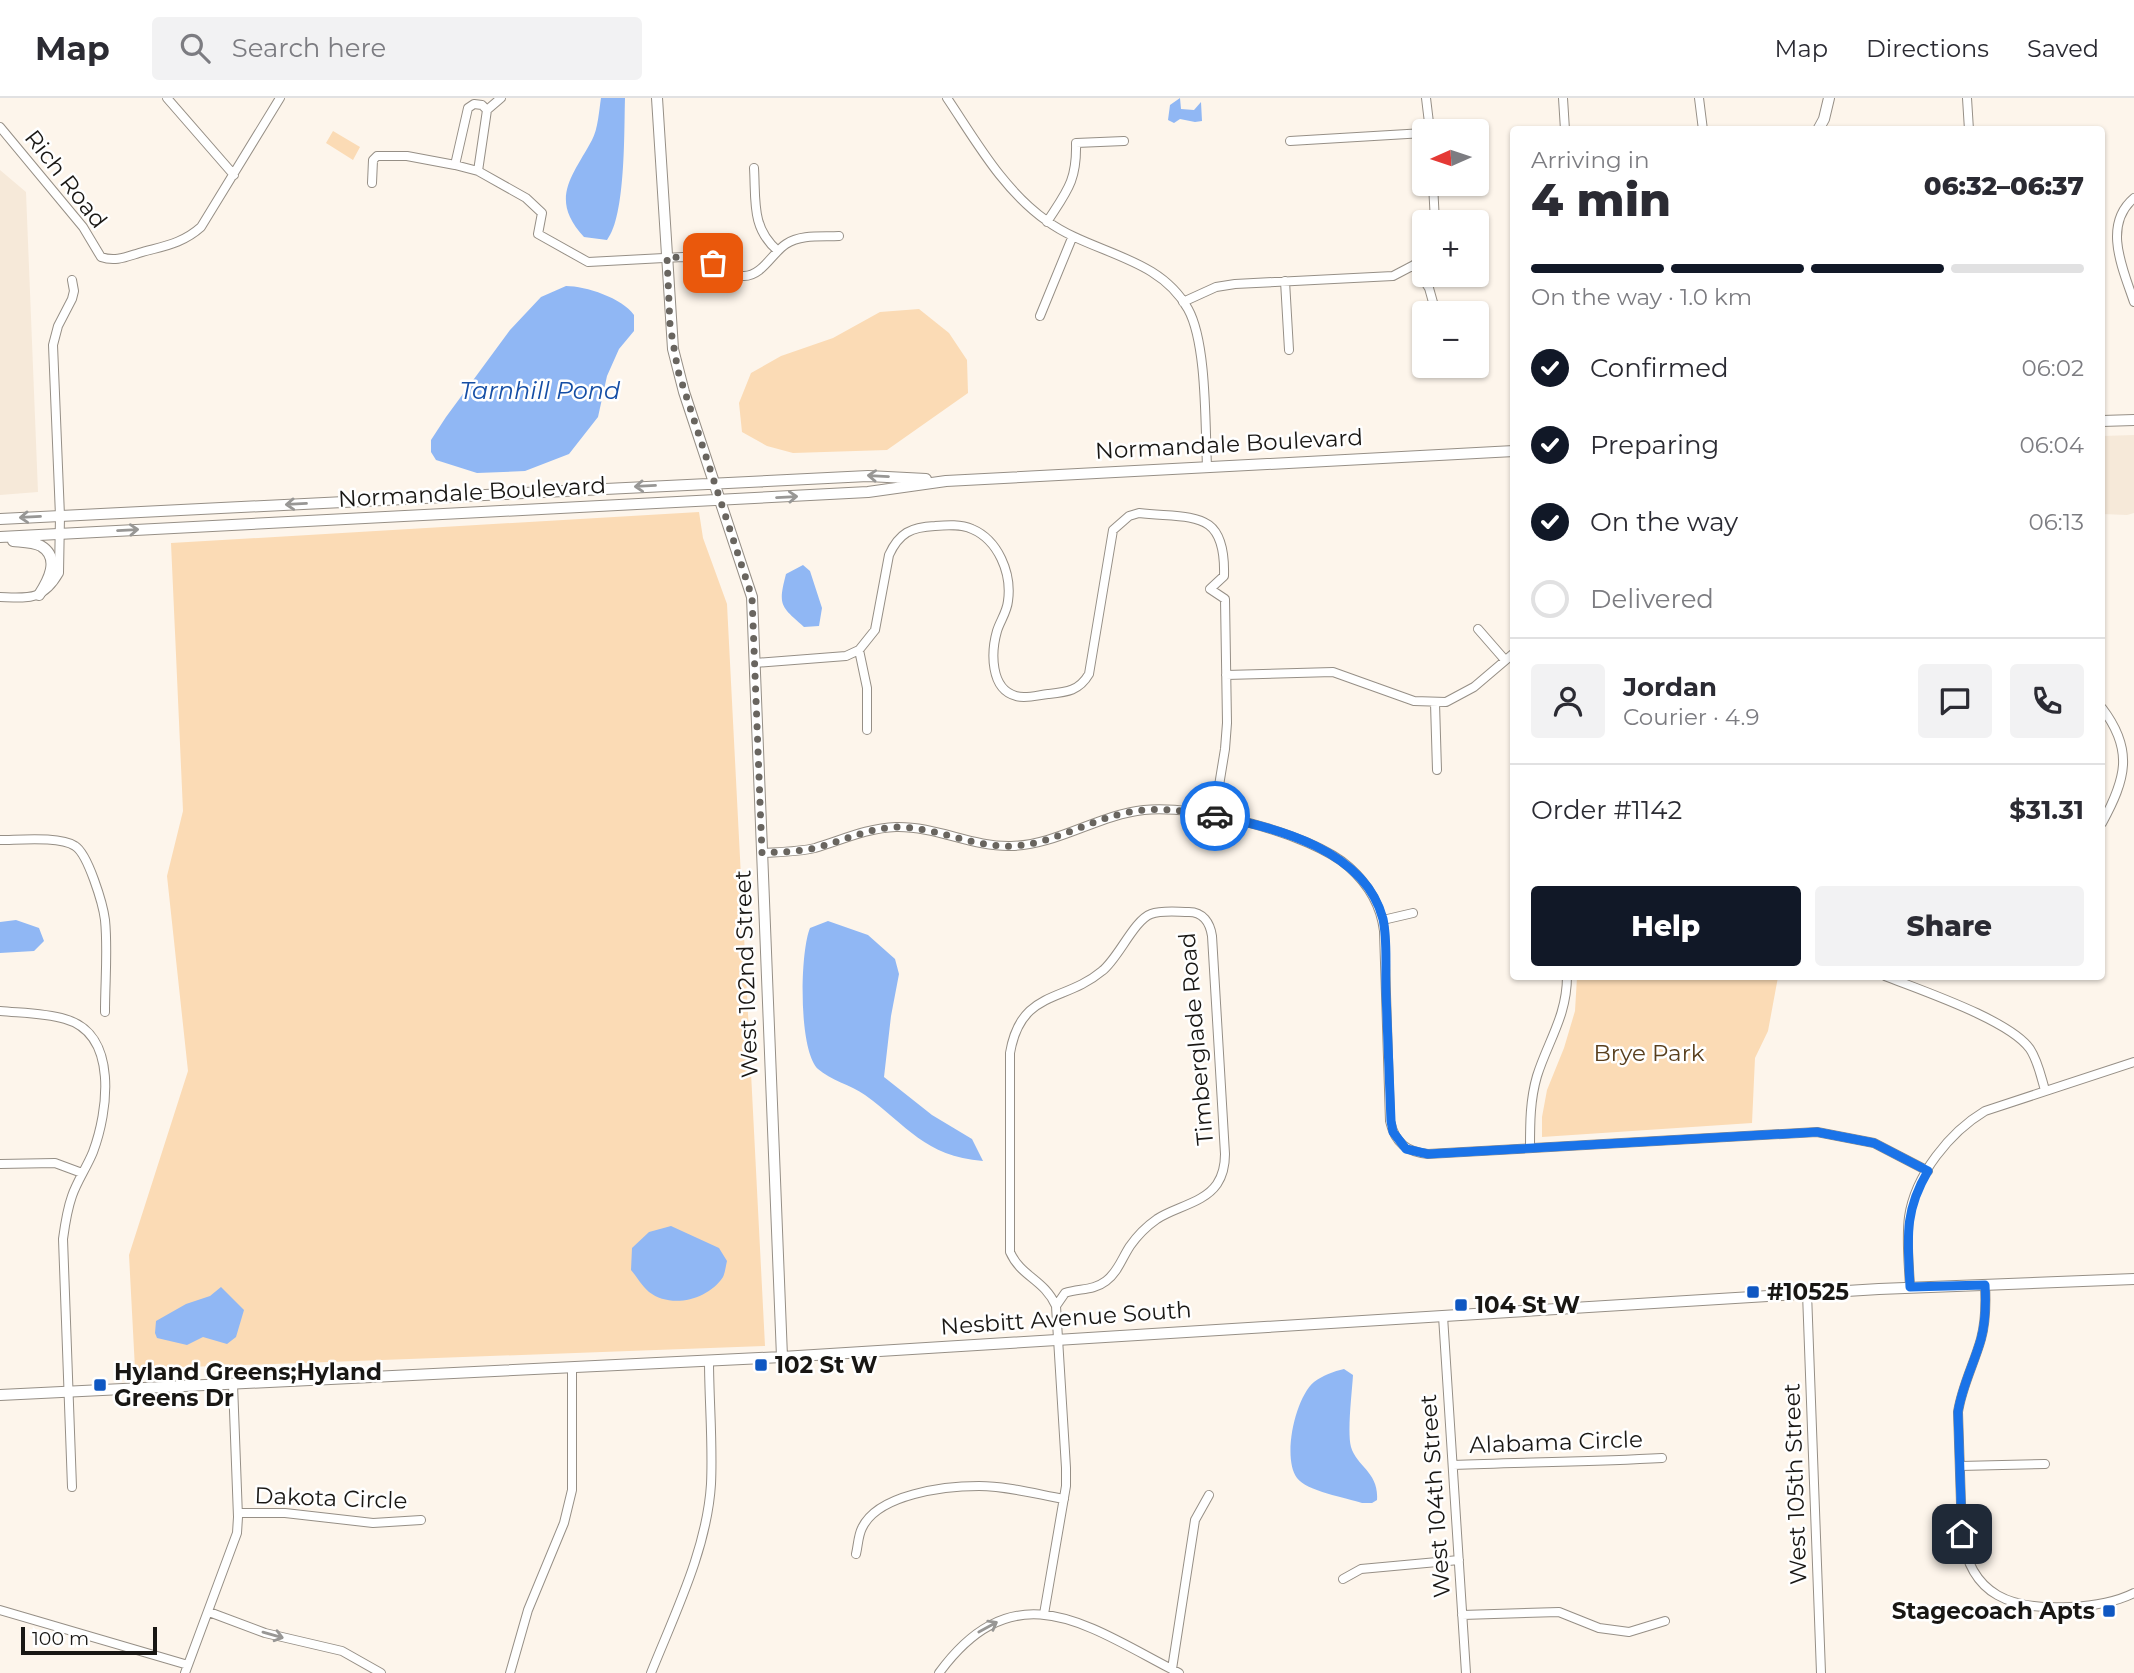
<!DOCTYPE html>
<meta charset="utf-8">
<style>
:root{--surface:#fff;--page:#f2f2f3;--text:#2b2b33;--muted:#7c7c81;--line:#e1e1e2;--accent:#111827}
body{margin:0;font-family:Montserrat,sans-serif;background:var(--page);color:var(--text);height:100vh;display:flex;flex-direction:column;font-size:26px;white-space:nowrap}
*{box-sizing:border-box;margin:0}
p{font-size:23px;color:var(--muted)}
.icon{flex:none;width:38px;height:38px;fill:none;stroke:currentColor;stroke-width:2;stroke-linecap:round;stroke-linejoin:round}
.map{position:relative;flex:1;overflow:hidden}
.drawer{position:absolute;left:1510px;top:28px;width:595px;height:854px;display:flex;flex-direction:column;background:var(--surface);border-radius:7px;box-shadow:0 2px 5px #0004}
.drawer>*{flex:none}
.needle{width:46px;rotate:267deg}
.fabs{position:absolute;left:1412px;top:21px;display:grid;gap:14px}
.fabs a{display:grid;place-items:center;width:77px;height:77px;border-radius:7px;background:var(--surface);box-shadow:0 2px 5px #0004;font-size:35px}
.scale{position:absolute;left:21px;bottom:18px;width:136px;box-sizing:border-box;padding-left:7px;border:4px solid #191714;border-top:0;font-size:19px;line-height:24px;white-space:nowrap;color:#191714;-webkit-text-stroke:5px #fff;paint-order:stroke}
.pin{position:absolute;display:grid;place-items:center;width:60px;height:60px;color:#fff;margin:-30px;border-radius:14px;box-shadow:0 4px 10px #0006}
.courier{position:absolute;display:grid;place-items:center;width:70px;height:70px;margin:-35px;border:5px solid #1a73e8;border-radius:50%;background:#fff;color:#222;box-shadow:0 2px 9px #0007}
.headline em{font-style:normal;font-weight:800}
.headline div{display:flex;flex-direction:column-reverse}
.headline{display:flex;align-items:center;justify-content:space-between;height:119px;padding:0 21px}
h1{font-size:46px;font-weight:800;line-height:52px}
.bar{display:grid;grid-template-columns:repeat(4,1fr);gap:10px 7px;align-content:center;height:84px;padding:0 21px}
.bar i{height:9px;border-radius:5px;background:var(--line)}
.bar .current{background:var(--accent)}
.bar p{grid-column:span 4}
.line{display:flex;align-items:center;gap:18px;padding:0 21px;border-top:2px solid var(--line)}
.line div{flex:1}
.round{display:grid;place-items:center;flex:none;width:74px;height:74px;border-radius:7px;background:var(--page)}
ol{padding:0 21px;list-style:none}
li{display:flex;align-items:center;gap:21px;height:77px}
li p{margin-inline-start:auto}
li .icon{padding:7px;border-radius:50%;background:var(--accent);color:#fff;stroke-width:4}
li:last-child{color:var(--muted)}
li i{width:38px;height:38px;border:4px solid var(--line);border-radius:50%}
.action{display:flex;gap:14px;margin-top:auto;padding:14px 21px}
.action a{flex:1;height:80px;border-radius:7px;background:var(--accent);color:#fff;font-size:28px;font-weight:800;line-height:80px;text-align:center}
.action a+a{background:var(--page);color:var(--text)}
header{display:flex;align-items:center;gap:42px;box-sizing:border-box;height:98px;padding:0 35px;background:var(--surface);border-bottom:2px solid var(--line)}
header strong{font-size:33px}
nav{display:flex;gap:38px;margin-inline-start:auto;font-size:24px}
.search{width:490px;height:63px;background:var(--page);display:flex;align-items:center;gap:18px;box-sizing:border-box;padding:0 24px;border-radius:7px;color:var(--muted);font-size:26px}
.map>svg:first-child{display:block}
.built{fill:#f6e9d9}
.green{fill:#fbdbb5}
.water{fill:#90b7f4}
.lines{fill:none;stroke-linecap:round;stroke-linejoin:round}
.street-casing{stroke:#968f86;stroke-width:10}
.secondary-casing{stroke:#968f86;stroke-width:12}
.street{stroke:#fff;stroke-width:8}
.secondary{stroke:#fff;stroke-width:10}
.oneway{stroke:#989795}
.done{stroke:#69655f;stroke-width:7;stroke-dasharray:0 12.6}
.route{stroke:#1a73e8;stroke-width:9}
.poi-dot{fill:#0f57c2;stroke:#fff;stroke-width:2.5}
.labels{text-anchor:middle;stroke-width:5;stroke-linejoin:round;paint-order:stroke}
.street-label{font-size:23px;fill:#191714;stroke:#fff}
.park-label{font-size:23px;fill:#593f1d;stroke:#fff}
.poi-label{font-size:23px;font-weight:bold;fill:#191714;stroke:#fff;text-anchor:start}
.water-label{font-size:24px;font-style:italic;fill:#154ea5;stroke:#fff}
</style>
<header>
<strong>Map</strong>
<div class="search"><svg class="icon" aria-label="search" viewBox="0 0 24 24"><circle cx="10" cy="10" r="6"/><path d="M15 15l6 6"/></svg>Search here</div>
<nav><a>Map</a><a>Directions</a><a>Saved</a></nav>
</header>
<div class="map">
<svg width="2134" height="1575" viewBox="0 0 2134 1575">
<rect width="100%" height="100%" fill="#fdf5eb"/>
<path class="built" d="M0,72L26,94L38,394L0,397Z
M2134,337V415L2127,417L2102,416V338Z"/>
<path class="green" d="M333,33L360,49L353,62L326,45Z
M919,211L949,235L967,262L968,295L887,352L793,355L767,348L742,334L739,305L751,275L781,258L833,240L880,214Z
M699,414L703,440L727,506L765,1248L135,1271L129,1157L188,973L167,778L183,713L171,445Z
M1577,879H1778L1768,933L1755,960L1752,1025L1542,1039V1019L1547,992L1564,950L1575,913Z"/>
<path class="water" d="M601,0H625C624,32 626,118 607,142L584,139C549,101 572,79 592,42C598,31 599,13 601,0Z
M1180,0L1181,11L1194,12L1201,4L1202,23L1195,24L1180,21L1174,25L1168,22L1170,7Z
M566,188C586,188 622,200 634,217V233L619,251L607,278L598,319L569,356L525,373L477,375L436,362L431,354V342L446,319L510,232L541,199Z
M803,467L810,473L822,510L819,528L804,529C780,508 778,507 786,476Z
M16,822L39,830L44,843L34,853L0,855V824Z
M828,823L868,837L895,861L899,876L891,918L884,979L932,1017L972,1041L983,1063C924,1058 908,1028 865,997C851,987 830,982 818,971C798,952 800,854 810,830Z
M671,1128L719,1150L727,1163C726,1167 725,1175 723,1179C708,1202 671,1211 649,1194C642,1188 637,1179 631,1172L632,1150L649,1134Z
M221,1189L244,1212L236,1239L227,1246L203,1239L187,1247L157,1240L155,1235L156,1223L186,1206L210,1198Z
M1344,1271L1353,1277C1352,1294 1347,1334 1351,1349C1357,1369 1379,1374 1377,1402L1372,1405H1362C1347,1400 1306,1393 1297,1380C1282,1360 1295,1300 1314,1284C1322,1278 1334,1273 1344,1271Z"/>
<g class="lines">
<defs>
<path id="street" d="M167,0L234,77
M947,0C976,43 1003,92 1047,123C1092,156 1159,158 1188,211C1207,245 1205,327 1207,368
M1426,0L1430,33
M1563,0L1565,32
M1699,0L1703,32
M1967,0L1969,32
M487,12L501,0
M0,29L83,129L101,159C115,164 126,159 139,155C163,148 182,146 201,129L280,0
M1290,43L1424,35
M455,67L478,73
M754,70C756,103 751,130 778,153
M372,85L373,62L377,58H407L455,67L468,10L474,6L482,7L487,12L478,73L526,100L542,115L538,136L588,164L683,159C694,160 704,161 714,166C724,172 732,179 744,178C762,178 772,155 786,146C801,136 823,139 839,138
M1433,86L1435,124
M2134,100C2102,127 2123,171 2134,204
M1047,124C1067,93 1077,83 1076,45L1124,43
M1414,167L1429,190L1436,215
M1285,183L1289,252
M1183,204L1216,189L1235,186L1393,178L1414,167L1424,157
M1040,218L1072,140
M0,499C28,500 43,503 59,475L60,418L53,247L58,228L72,201L74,193L72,182
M1478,531L1505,562
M859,552L867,590V632
M755,565L846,558L859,552L875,532L889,457C899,435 911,429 935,428C947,427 961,426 972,431C998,442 1012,475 1008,503C1007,514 1000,523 997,533C991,554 990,591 1016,598C1026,601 1038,597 1048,596C1067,594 1079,593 1089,576L1113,432L1129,418L1139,415C1192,421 1226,410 1224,478L1210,491L1225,501L1227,625L1225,651L1214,718
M1226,577L1333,574L1414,603L1446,604L1474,589L1514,555
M1435,605L1437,672
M2102,610C2134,652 2126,681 2102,725
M0,742C19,742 60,738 75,748C88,756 103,806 105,822C108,852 105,883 105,914
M762,755C779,754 798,754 815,750C842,742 867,730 896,729C936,728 972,749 1011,748C1057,747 1098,717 1144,712C1195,706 1311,735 1349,769C1368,786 1381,808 1384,833L1390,1023C1395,1045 1407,1054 1428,1056L1817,1034L1874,1045L1928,1073
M1383,822L1413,815
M1885,878C1920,892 2010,922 2030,951C2038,963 2041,979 2045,992
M0,913C21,915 45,915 65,921C119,936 108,1014 93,1054C87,1069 77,1083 72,1098C67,1112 65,1126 63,1141L72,1389
M1530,1050C1530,1025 1530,1002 1537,978C1548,943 1567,918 1567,878
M0,1066L55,1065L82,1075
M1985,1187C1986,1205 1986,1223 1981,1241C1974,1266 1962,1288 1958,1314L1962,1436C1970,1499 2013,1512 2070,1509C2092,1508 2114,1505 2134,1495
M1910,1189C1909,1166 1906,1142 1909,1119C1915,1077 1950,1034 1985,1013L2134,964
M1807,1195L1821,1575
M1443,1218L1466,1575
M1453,1367C1522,1364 1592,1364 1662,1360
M1960,1368L2045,1366
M238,1415H285L373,1425L421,1422
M856,1456C858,1448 858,1438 862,1430C878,1396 945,1388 979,1388C1007,1388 1036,1396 1064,1401
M1343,1481L1361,1471L1459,1462
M0,1512L188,1567
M209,1514L265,1535L342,1553L381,1575
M1044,1516L1066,1388V1370L1056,1208C1044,1181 1021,1179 1010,1154V955C1021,891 1064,905 1102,873C1118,861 1134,822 1151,816C1162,812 1177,814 1189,814C1203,814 1210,825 1212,838L1225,1056C1225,1067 1223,1077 1217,1086C1204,1105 1175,1109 1157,1121C1147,1128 1137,1138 1130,1148C1122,1160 1118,1174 1106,1183C1093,1193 1079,1190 1065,1195L1056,1208
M1462,1517L1559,1514L1599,1530L1629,1534L1665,1523
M1172,1571L1195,1422L1209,1397
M185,1575L237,1435L238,1419L233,1286
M510,1575L528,1512L564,1425L572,1392V1269
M651,1575C675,1515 707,1451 711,1386C713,1345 709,1303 709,1262
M939,1575C1016,1470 1089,1529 1179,1575"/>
<path id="secondary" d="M657,0L673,251L684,294L752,499L782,1259
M1818,32L1824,21L1829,0
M2102,323L2134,322
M0,421L868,378L926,381
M0,439L868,394L946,383L1514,353
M13,443C22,444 33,444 41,448C61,460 48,483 39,497
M0,1297L782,1259L1879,1191L2134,1181"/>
</defs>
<use href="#street" class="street-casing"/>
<use href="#secondary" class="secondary-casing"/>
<use href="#street" class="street"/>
<use href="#secondary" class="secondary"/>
</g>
<defs><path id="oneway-shaft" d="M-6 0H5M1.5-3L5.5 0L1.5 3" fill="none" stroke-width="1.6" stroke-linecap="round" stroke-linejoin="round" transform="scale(1.75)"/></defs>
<g class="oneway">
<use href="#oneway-shaft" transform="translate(878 378) rotate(-177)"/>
<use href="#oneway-shaft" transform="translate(645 388) rotate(177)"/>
<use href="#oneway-shaft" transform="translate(787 399) rotate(-3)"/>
<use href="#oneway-shaft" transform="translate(296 406) rotate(177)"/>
<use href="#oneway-shaft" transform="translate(30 419) rotate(177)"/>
<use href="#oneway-shaft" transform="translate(128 432) rotate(-3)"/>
<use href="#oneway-shaft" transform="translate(988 1529) rotate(-29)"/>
<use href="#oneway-shaft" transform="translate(273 1537) rotate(16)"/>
</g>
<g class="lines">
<path class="done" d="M713,165L698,160L667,159L670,227L678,273L752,499L762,755C778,754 794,754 810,751C840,745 866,730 897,729C937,729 974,750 1013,748C1052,746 1087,723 1125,715C1156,708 1185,713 1215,718"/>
<path class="route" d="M1215,718C1276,729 1365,752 1383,821C1388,844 1385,872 1386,895C1388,938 1389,981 1391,1023L1393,1034L1406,1051L1428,1056L1817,1034L1874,1045L1928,1073C1903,1115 1908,1143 1910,1189L1985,1187C1986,1205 1986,1223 1981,1241C1974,1266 1962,1288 1958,1314L1962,1436"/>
</g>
<g class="poi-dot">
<rect x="1746" y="1187" width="14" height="14" rx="3.5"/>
<rect x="1454" y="1200" width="14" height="14" rx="3.5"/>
<rect x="754" y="1260" width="14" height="14" rx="3.5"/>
<rect x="93" y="1280" width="14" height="14" rx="3.5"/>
<rect x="2102" y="1506" width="14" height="14" rx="3.5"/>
</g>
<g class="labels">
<g class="street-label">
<text transform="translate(66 81) rotate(52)" y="8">Rich Road</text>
<text transform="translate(1229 346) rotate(-3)" y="8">Normandale Boulevard</text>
<text transform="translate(472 394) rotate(-3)" y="8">Normandale Boulevard</text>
<text transform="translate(746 876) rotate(-92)" y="8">West 102nd Street</text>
<text transform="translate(1196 941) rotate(-95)" y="8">Timberglade Road</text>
<text transform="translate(1066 1220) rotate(-4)" y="8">Nesbitt Avenue South</text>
<text transform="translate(1556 1344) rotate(-2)" y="8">Alabama Circle</text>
<text transform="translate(1795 1386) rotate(-92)" y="8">West 105th Street</text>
<text transform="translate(1435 1398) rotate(-94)" y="8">West 104th Street</text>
<text transform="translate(331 1400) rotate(2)" y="8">Dakota Circle</text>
</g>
<g class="park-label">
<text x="1649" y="963">Brye Park</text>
</g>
<g class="poi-label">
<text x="1767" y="1202">#10525</text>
<text x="1475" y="1215">104 St W</text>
<text x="775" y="1275">102 St W</text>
<text x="114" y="1282">Hyland Greens;Hyland<tspan x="114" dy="26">Greens Dr</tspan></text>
<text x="2095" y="1521" text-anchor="end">Stagecoach Apts</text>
</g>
<g class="water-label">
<text x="540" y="301">Tarnhill Pond</text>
</g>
</g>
</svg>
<div class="fabs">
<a><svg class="needle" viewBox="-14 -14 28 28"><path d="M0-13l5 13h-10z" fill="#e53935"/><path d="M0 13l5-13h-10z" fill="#7c7c81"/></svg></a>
<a>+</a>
<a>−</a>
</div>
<div class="scale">100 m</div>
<div class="pin" style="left:713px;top:165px;background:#ea580c"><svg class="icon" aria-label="bag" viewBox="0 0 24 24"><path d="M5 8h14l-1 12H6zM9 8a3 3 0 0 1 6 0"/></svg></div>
<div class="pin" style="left:1962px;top:1436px;background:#1f2937"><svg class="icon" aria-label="home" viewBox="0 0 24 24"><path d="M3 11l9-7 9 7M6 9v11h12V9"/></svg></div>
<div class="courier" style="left:1215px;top:718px"><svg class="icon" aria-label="car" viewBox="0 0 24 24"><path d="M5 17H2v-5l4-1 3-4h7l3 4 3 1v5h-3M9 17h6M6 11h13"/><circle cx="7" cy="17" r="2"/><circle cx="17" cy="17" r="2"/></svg></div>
<section class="drawer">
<div class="headline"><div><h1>4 min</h1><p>Arriving in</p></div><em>06:32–06:37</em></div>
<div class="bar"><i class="current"></i><i class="current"></i><i class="current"></i><i></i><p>On the way · 1.0 km</p></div>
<ol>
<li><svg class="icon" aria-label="check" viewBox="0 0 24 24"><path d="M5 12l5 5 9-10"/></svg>Confirmed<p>06:02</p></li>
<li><svg class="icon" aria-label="check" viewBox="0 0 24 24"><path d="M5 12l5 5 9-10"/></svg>Preparing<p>06:04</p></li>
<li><svg class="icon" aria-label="check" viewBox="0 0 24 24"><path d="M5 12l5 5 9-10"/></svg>On the way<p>06:13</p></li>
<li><i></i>Delivered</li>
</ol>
<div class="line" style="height:126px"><a class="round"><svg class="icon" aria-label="person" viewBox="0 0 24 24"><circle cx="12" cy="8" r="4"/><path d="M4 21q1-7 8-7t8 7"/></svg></a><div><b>Jordan</b><p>Courier · 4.9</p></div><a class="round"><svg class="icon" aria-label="chat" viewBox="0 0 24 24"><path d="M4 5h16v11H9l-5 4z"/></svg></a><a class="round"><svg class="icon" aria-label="phone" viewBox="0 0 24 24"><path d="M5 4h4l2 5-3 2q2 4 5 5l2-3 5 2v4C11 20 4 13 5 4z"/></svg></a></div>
<div class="line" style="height:91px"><div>Order #1142</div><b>$31.31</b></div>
<div class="action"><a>Help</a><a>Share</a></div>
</section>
</div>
